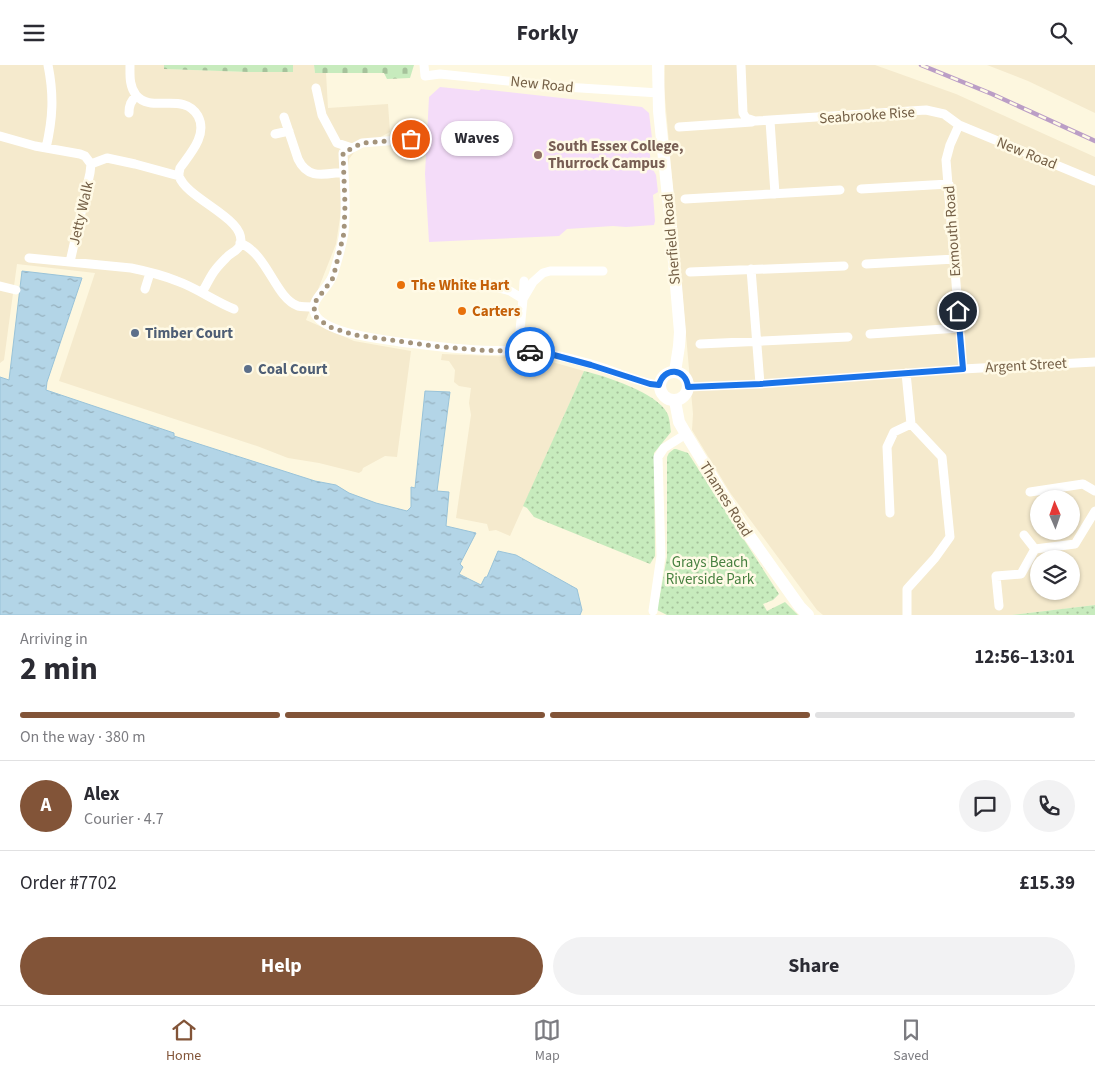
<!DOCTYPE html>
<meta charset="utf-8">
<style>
:root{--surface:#fff;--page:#f2f2f3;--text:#2b2b33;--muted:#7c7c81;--line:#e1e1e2;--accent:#825438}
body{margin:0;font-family:"Source Sans 3",sans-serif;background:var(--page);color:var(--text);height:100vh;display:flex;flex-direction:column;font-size:19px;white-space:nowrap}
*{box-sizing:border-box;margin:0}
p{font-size:16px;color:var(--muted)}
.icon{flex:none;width:28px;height:28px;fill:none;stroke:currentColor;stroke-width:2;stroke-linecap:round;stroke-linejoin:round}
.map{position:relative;height:550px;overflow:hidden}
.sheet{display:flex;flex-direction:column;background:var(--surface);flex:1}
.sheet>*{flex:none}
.needle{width:32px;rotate:358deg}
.buttons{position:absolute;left:1030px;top:425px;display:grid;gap:10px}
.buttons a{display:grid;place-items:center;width:50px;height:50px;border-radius:50%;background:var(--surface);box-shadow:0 1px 4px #0004;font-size:25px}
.pin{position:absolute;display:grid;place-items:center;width:42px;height:42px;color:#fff;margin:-21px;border:2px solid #fff;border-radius:50%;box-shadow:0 1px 5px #0007}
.courier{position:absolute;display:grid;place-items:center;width:50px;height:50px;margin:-25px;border:4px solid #1a73e8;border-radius:50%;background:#fff;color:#222;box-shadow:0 1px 6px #0007}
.bubble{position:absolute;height:35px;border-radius:18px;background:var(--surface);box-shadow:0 1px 4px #0004;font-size:16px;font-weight:700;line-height:35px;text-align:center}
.overview em{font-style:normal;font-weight:700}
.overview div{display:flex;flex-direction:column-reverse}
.overview{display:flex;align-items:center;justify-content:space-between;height:85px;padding:0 20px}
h1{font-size:32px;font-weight:700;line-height:38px}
.bar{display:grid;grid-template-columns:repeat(4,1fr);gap:8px 5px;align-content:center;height:60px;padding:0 20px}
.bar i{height:6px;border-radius:4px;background:var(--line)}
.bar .selected{background:var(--accent)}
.bar p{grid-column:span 4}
.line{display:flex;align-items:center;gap:12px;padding:0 20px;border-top:1px solid var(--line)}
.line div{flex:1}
.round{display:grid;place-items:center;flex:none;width:52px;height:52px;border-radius:26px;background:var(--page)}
.primary-button{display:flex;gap:10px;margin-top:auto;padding:10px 20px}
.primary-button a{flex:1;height:58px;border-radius:30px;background:var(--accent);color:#fff;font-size:20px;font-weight:700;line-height:58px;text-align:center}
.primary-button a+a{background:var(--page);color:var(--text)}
header{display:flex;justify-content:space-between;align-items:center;height:65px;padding:0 20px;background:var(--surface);font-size:22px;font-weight:700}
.dock{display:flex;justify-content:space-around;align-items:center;height:70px;border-top:1px solid var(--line);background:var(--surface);font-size:14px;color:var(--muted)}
.dock a{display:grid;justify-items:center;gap:2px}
.dock .selected{color:var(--accent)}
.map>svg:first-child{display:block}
.residential{fill:#f5eacd;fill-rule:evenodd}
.education{fill:#f4dcf9}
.cemetery{fill:url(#cemetery-stones)}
.park{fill:url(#park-dots)}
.water{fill:url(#water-ripples);stroke:#99c3d9}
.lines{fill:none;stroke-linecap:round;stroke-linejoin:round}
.street{stroke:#fff;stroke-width:9}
.secondary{stroke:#fff;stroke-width:12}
.rail-casing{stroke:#bb9ec6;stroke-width:4.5}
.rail{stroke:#fffae6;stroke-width:2.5;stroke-dasharray:8;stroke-linecap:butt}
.done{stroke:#a4947c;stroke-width:5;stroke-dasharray:0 9}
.route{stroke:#1a73e8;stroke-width:6}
.education-dot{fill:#8d6e63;stroke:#fffae6;stroke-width:2}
.food-dot{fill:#e8710a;stroke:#fffae6;stroke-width:2}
.service-dot{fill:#5c6f8a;stroke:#fffae6;stroke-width:2}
.labels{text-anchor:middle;stroke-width:5;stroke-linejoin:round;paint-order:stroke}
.street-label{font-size:15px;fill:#745f46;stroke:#fffae6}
.education-label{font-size:15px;font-weight:bold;fill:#785e54;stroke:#fffae6;text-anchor:start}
.food-label{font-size:15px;font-weight:bold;fill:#c56008;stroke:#fffae6;text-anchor:start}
.service-label{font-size:15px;font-weight:bold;fill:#4e5e75;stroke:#fffae6;text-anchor:start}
.park-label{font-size:15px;fill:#478040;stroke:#fffae6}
</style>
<header><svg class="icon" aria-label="menu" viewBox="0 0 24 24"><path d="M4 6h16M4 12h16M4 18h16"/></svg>Forkly<svg class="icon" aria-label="search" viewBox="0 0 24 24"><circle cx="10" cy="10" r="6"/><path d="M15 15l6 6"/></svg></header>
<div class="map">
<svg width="1095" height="550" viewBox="0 0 1095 550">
<defs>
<pattern id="cemetery-stones" width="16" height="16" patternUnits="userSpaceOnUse" patternTransform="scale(1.25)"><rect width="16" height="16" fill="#c7ebbd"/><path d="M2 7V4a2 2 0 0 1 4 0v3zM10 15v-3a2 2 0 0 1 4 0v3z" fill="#a6c29b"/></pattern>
<pattern id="park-dots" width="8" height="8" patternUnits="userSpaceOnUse" patternTransform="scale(1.25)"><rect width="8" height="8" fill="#c7ebbd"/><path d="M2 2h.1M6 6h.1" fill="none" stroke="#a6c29b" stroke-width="1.8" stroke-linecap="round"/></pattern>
<pattern id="water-ripples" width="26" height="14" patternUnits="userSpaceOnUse" patternTransform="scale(1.25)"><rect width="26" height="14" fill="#b3d5e7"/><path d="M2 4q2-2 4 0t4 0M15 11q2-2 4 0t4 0" fill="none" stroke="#96b0bd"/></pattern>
</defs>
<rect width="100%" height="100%" fill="#fdf7df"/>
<path class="residential" d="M0,0H164V4L248,7H293V0H314L315,8H326L328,43L388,39L390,67L356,85L349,94L336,179L306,255L354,276L411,286L397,392L385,391L363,403L362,406L359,408L319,398L288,393L257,381L59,316L95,208L17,199L4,295L0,298Z
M665,0H875L956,29L1095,92V540L1012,550H823L817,545L731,429L692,365L693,349L664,22ZM1039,434H1071V466H1039ZM1039,494H1071V526H1039Z
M987,0H1095V48L1028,16Z
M442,289L538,293L584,306L510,471L496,465L489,466L487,459L456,453L471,350L469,338L471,323L459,321L454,317L455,305L449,296L441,295Z"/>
<path class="education" d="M440,22L479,26L481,24L642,42L649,48L652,73L649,78L651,101L656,110L658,127L653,130L655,156L654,160L626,162L613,161L567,164L559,171L429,177L425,109L429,32Z"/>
<path class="cemetery" d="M164,0H293V7H248L164,4Z
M314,0H414L410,13L387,14L384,8H315Z"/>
<path class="park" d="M584,306C605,311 658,328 667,348C670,353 670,361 671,367L654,388L655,491L650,499L534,452L527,443L523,441Z
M674,384H676L688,388L779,529L773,535L763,539L767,546L785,537L798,550H667L657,545L667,492V392L669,388Z
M1095,540V550H1012Z"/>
<path class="water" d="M22,206L82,213L47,317L46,325L174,368V371L315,416L336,420L349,428L376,438L407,446L411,442V422L415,423L425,326L450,327L437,426L449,427L446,461L476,468L460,499L463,502L459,509L481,520L485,512H487L498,486L516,490L577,524L582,545L580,550H0V312L9,315Z"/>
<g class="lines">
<path class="street" d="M130,0C130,10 129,21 136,30C151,49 184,26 198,51C208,70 190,89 180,103L179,108V111
M424,0L425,11L440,9L565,22L659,28
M741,0L743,48L746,53L755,56L926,45L944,49L959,60L1095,116
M316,23L322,50L337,78L352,83
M129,48C129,40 131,36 136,31
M284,52L298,94C308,115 324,109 344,107
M770,56L775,129
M959,60L950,80L946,95L963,304
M679,62L752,57
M275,69L289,66
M0,71L35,81L80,89L85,91L91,99
M411,74L362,78L343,88C344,114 347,141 344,167C342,180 338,194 334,207C331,222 311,233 314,246C319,268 381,274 400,277C426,280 452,284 479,285C503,286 527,285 550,289C574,294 597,300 620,309C633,313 645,319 659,320
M46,83C53,53 54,30 48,0
M91,99L107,93L135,99L179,111
M179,111C187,135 249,154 240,180C238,186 230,188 226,193C223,196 219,200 216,204C210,211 207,220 202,227
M861,124L949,119
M685,134L840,125
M240,178C268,189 275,233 298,241C303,242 309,242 314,242
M29,193L131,203C146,206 162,210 177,216C197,223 214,236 234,244
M70,197L90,108L91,99
M866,199L955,194
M751,204L760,319
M690,207L844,201
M471,219L492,221L510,226L523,234L524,216
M0,221L16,225
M145,224L150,208
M870,269L959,263
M700,279L848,272
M518,286L523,234L533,217L543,208L550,206H603
M906,308L911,359L942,392L950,472L935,493L907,524V550
M688,322L760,319L963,304L1095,297
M1030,427L1083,419L1095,426
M890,448L887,382L894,367L911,359
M1024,470L1035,484
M999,541L996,511L1021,509L1035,484L1075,479L1095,446
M653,546L661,491L658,392L664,383L686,369"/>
<path class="secondary" d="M658,0L659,46L670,151L680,267L679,281L675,307
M660 321a14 14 0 1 1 28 0a14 14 0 1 1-28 0Z
M675,336L679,357L686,369L741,459L800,542L808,550"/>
<defs>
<path id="rail" d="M921,0L992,29L1095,76"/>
</defs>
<use href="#rail" class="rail-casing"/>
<use href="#rail" class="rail"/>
</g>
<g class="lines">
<path class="done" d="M411,74L362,78L343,88L345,140L344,168L333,213L328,220L315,237L314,247L316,252L321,256L330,262L355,270L433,281L478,285L530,287"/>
<path class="route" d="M530,287L550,289L591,300L650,319L659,320C664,301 686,303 688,322L760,319L963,304L958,246"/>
</g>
<circle class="education-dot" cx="538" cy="90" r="5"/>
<g class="food-dot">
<circle cx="401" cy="220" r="5"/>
<circle cx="462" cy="246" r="5"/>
</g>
<g class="service-dot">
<circle cx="135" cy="268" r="5"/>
<circle cx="248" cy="304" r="5"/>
</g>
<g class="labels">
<g class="street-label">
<text transform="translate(542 19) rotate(6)" y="5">New Road</text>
<text transform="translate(867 50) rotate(-4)" y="5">Seabrooke Rise</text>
<text transform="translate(1027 88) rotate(22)" y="5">New Road</text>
<text transform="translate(81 148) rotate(-77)" y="5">Jetty Walk</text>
<text transform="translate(952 166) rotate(-94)" y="5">Exmouth Road</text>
<text transform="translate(671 174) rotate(-95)" y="5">Sherfield Road</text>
<text transform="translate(1026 300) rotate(-3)" y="5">Argent Street</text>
<text transform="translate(726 434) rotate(58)" y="5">Thames Road</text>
</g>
<g class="education-label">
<text x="548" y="86">South Essex College,<tspan x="548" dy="17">Thurrock Campus</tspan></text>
</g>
<g class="food-label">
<text x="411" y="225">The White Hart</text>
<text x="472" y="251">Carters</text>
</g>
<g class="service-label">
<text x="145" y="273">Timber Court</text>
<text x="258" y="309">Coal Court</text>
</g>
<g class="park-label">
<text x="710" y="502">Grays Beach<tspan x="710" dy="17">Riverside Park</tspan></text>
</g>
</g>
</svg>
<div class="buttons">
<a><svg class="needle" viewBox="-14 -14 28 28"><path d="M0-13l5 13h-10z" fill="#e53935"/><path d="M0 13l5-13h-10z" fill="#7c7c81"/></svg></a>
<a><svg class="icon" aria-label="layers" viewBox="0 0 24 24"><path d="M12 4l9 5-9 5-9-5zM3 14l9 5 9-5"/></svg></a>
</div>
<div class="pin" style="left:411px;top:74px;background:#ea580c"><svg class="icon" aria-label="bag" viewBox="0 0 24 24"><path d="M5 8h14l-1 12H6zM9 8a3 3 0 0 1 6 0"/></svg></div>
<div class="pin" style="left:958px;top:246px;background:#1f2937"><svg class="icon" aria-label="home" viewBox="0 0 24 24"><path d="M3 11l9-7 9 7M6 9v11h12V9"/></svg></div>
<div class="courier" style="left:530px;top:287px"><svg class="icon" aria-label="car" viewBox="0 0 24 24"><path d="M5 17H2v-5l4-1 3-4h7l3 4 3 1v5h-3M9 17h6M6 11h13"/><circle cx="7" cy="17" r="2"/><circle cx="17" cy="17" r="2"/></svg></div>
<div class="bubble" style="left:441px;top:56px;width:72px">Waves</div>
</div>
<section class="sheet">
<div class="overview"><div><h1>2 min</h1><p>Arriving in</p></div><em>12:56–13:01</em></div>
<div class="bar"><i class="selected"></i><i class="selected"></i><i class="selected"></i><i></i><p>On the way · 380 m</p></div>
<div class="line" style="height:90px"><b class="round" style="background:var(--accent);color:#fff">A</b><div><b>Alex</b><p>Courier · 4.7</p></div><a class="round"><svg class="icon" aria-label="chat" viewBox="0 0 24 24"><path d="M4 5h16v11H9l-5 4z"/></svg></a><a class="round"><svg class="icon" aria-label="phone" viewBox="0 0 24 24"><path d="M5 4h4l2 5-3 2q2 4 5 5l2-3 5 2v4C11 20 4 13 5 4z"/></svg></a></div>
<div class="line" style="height:65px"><div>Order #7702</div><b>£15.39</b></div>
<div class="primary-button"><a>Help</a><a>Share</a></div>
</section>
<nav class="dock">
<a class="selected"><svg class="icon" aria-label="home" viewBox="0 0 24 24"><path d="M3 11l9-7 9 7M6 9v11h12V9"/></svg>Home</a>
<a><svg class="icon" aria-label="map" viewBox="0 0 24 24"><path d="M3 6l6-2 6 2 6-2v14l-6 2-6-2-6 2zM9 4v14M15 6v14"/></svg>Map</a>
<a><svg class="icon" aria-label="saved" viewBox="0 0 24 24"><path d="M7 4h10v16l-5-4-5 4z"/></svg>Saved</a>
</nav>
